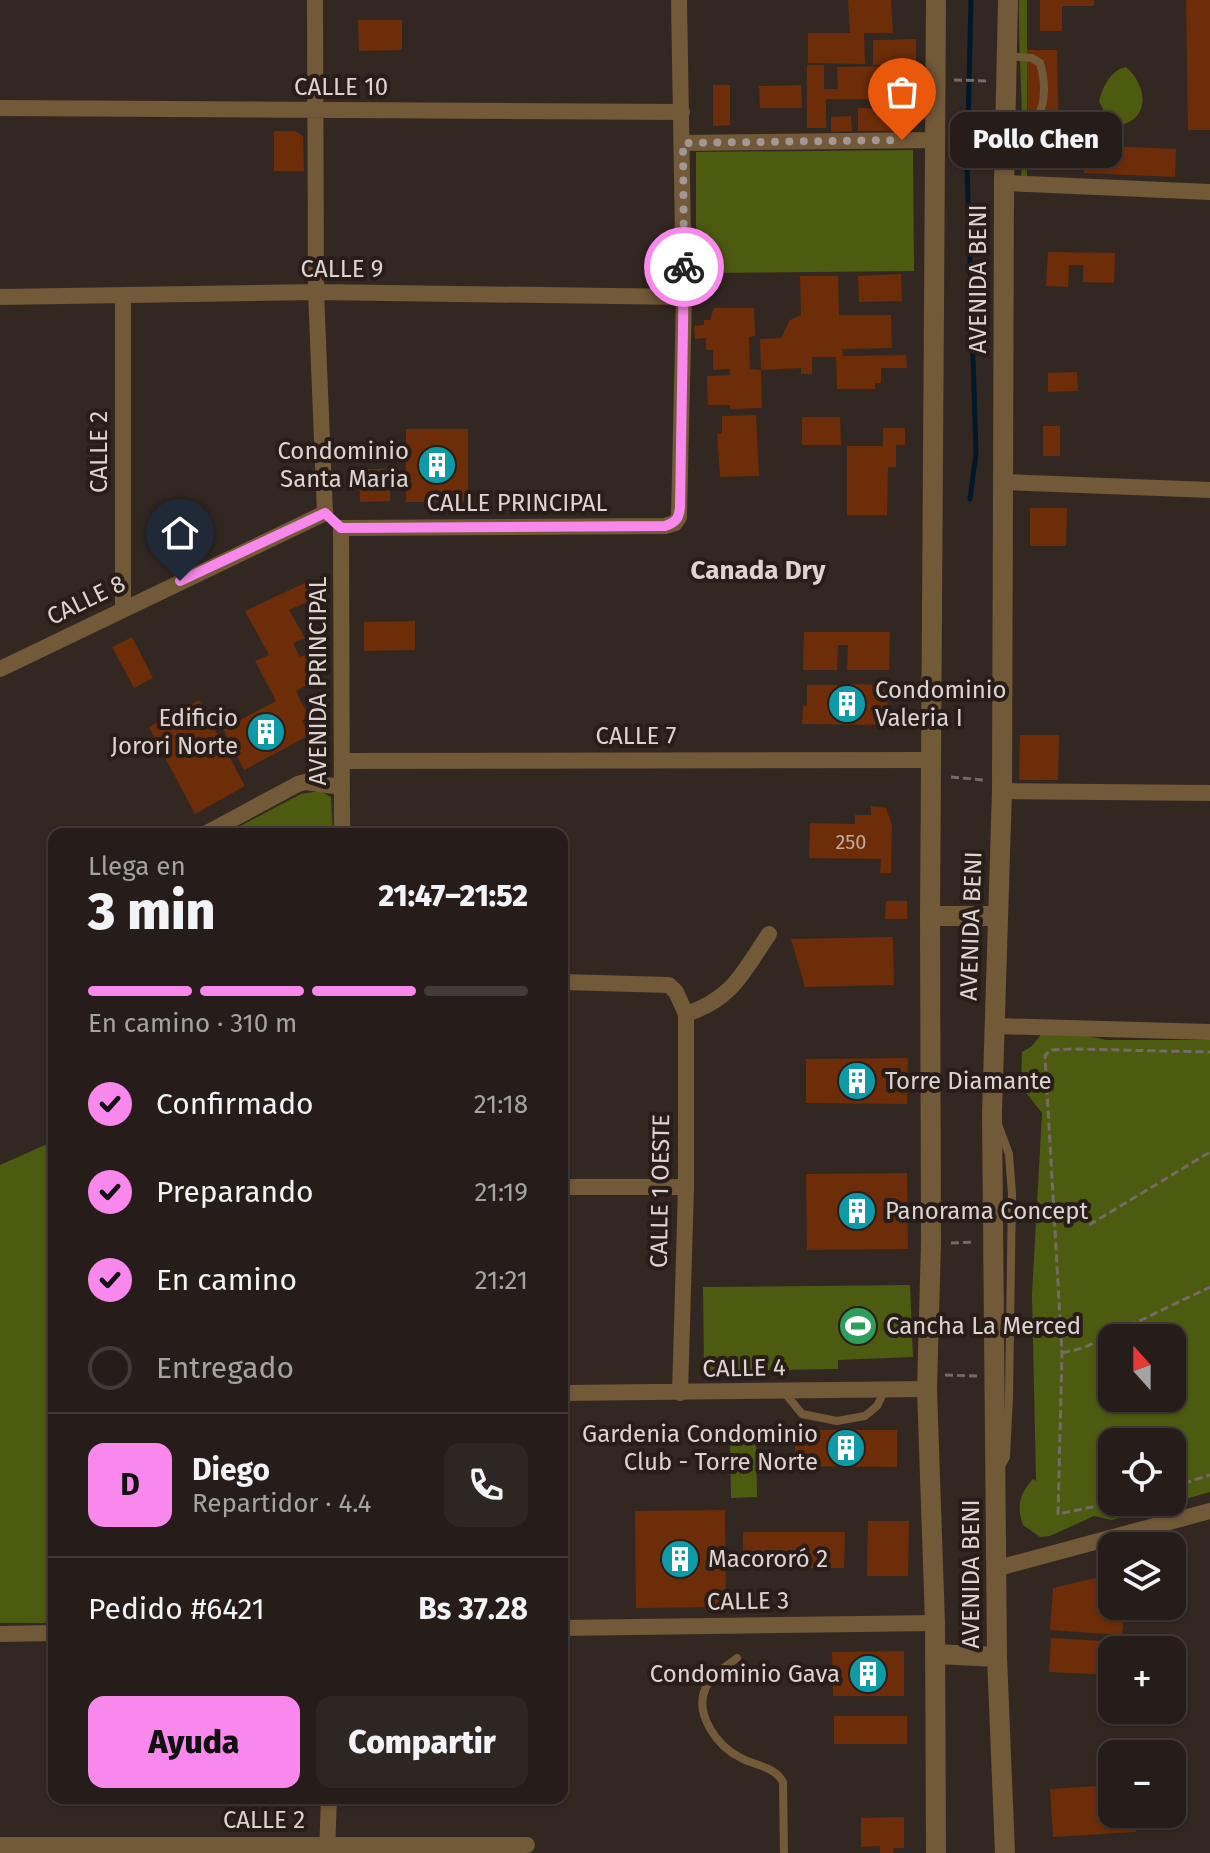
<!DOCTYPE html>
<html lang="es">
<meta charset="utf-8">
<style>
:root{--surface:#261d1a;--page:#2e2623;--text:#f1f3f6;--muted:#a4a2a2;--line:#423b39;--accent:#f888eb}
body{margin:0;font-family:"Fira Sans",sans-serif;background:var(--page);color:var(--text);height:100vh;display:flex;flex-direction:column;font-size:30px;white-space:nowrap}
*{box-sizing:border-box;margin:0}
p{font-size:26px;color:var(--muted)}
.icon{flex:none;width:44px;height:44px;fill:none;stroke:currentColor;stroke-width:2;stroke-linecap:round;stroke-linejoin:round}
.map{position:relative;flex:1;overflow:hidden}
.panel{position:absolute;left:48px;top:828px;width:520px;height:976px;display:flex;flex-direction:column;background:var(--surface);border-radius:16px;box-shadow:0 2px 6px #0004,0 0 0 2px var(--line)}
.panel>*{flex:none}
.needle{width:52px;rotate:339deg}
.fabs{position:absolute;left:1098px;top:1324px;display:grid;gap:16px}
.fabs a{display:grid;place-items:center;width:88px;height:88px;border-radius:16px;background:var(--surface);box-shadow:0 2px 6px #0004,0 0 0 2px var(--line);font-size:40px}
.pin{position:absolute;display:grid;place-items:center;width:68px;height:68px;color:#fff;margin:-82px -34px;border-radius:50% 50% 50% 0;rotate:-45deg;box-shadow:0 0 8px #0007}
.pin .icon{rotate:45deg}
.courier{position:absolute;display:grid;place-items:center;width:80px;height:80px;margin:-40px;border:6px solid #f888eb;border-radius:50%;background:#fff;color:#222;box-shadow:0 2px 10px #0007}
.bubble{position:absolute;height:56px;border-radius:16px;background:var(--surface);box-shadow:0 2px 6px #0004,0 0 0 2px var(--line);font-size:26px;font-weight:800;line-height:56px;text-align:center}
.summary em{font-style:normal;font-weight:800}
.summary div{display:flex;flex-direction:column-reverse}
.summary{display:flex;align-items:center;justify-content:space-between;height:136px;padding:0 40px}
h1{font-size:52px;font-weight:800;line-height:60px}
.bar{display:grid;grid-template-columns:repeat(4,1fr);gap:12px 8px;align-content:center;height:96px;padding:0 40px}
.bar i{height:10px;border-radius:6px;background:var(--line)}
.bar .on{background:var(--accent)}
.bar p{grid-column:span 4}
.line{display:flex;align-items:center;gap:20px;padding:0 40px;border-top:2px solid var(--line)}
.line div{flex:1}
.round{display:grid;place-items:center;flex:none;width:84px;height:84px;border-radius:16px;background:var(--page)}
ol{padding:0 40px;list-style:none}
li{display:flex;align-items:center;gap:24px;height:88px}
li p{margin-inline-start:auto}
li .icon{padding:8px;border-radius:50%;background:var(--accent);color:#111;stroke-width:4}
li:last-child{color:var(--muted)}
li i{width:44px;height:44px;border:4px solid var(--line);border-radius:50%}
.button{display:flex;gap:16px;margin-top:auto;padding:16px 40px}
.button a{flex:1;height:92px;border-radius:16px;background:var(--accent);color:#111;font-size:32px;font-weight:800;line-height:92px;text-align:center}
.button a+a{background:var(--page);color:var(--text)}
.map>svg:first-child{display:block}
.green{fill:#4d5b10;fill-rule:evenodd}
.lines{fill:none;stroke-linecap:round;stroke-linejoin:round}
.stream{stroke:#00182a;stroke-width:5}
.building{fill:#6d2d08}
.path{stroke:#756a66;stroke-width:3;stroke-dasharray:8 4;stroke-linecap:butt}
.service{stroke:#725938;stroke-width:8}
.minor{stroke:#725938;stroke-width:16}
.tertiary{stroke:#725938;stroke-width:20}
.done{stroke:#a29794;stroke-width:8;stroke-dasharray:0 14.4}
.route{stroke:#f888eb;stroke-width:10}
.labels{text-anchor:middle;stroke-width:8;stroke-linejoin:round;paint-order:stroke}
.number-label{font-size:20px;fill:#c1aa9f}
.street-label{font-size:24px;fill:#ddd4d1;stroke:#291d19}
.poi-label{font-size:24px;fill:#ddd4d1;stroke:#291d19;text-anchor:start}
.neighbourhood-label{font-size:26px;font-weight:bold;fill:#ddd4d1;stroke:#291d19}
</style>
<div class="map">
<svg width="1210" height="1853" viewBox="0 0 1210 1853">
<rect width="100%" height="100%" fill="#332722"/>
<path class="green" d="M1019,0H1027V181L1021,180C1025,120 1018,60 1019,0Z
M1126,67C1148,86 1151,120 1117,126L1108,119L1099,101C1103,86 1111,70 1126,67Z
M913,150L914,271L696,273V152Z
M320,791L331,797L333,834H225L301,794Z
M1047,1027L1106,1040H1210V1492L1112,1520L1094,1516L1050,1536L1040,1537L1023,1525C1016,1506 1020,1493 1033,1479L1036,1481L1032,1294L1042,1113L1021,1086L1022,1052L1032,1046ZM1112,1338H1172V1398H1112ZM1112,1442H1172V1502H1112Z
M54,1141V1623H0V1165Z
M910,1285L913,1357L838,1360V1369L704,1371L703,1287Z
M730,1439H756L757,1497L731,1498Z"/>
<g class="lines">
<path class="stream" d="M970,499L976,453L967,166L971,0"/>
</g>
<path class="building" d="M848,0H891L893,33H864L865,64L808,63V33H850Z
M1040,0H1094V6H1062V31H1040Z
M1186,0H1210V130H1188Z
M358,20H402V50L359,51Z
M916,39V64L873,65V40Z
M1027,50H1057L1059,147L1028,146Z
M807,65H824V89H838L837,67L899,66V99H826V128H807Z
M713,85H730V125L713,126Z
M801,85L802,108H760L759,86Z
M858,108L909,109V131H858Z
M851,116L852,131L831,132V117Z
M274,131H295L303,136L304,171H274Z
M1085,145L1176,149L1175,177L1084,173Z
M1048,252L1115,253L1114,283L1083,282V265H1069L1068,287L1046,286Z
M901,274L902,301L859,302L858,276Z
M800,276H838L839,315H891L892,348L842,349L843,356L906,355L907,368H881V383H875V389H837L836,357H812V374H801V368L761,370L760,339L781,338L790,320L801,315Z
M714,308H754L755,336L749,337L750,369L761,370L762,408L730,409V405H708L707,376L730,375V369L713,370V350H706V338L695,339L694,326L704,325V320H710Z
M1077,372L1078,391L1048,392V373Z
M756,415L759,476L720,477L717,434H722V416Z
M802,417H840L841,445H802Z
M1043,426H1060V456H1043Z
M883,428H905V445H896V467H888L887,515H847V446H883Z
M406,429H468V502H406Z
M359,469H390V501L360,502Z
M1030,508H1067L1066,546H1030Z
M307,582L309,601L289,610L305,638L293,643L300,657L312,652V682L296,691L308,715L302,721L310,735L244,770L223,729L276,701L255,661L269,655L245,611Z
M415,621V650L364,651V622Z
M804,632H890L889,670H847L848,645H838L837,670H803Z
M132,637L153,678L134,688L112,647Z
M850,684L883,685V690H888L887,715H891V725L802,724L803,706H807V685H837V703H850Z
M199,700L245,786L195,814L149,727Z
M1020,735H1059L1058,780H1019Z
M871,806L886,808L892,825L891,873H880L881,859L809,858L810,823L855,824V815H871Z
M886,901H907V919H885Z
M893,937L894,985L805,987L791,939Z
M908,1058L907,1104L806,1103V1059Z
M907,1173L908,1249L807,1250L806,1174Z
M795,1430H897V1467L795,1466Z
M725,1510L726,1607L636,1608L635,1511Z
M868,1521H909L908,1576H867Z
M743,1532H845L844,1568H743Z
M1112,1574V1606H1125L1122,1635L1050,1630L1053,1588Z
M1051,1638L1120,1642V1650H1112V1675L1049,1672Z
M904,1651V1696H833L832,1652Z
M834,1716H907V1744H834Z
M1112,1785V1814H1135L1136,1832L1053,1837L1050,1789Z
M904,1817V1848H893L894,1853H880V1846L861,1847V1818Z"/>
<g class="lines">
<path class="path" d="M954,80L987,81
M951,777L983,780
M1089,1225L1210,1152
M951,1243L975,1242
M1062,1353L1083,1348L1210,1287
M945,1375L977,1376
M1172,1487L1210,1475
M1117,1502L1058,1514L1062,1353L1045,1056L1050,1050L1072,1049L1210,1052"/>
<path class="service" d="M1006,122L1027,121L1038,117C1046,100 1045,80 1040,63L1032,58L1007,56
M999,1127L1009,1154L1012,1194L1009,1397L1006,1457L1001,1466
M784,1392L802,1414L837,1421L865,1416L877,1406L885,1390
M737,1658C726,1667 712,1674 706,1687C693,1714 718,1747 741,1758C756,1766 774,1766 783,1782L784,1853"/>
<path class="minor" d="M315,0L316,292L325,513
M0,108L682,112
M683,143L934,140
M1004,183L1210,192
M0,297L316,292L684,297
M1004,482L1210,490
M341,528L665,526L675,523L679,517L684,297L679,0
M341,528L342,834
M123,608V297
M0,669L325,513
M342,761L931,760
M1002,791L1210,793
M205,834L298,784L305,782L342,787
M562,982L669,985L676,992L686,1014V1187L680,1393
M686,1014C733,999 743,972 769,934
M994,1026L1210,1032
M562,1187H686
M562,1393L927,1389
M998,1568L1210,1511
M562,1628L935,1623
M0,1634L54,1633
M0,1845H527
M327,1852L329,1798"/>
<path class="tertiary" d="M930,916H997
M936,1654L997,1657
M936,1853L935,1623L927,1389L931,1243L930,916L936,0
M1005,1853L997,1657L992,1112L1002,791L1004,183L1008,0"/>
</g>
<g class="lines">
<path class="done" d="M684,267L683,143L902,140"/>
<path class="route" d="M180,581L325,513L341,528L665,526C676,522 679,519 680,507L684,267"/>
</g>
<defs>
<symbol id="building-disc" viewBox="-11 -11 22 22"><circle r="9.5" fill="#0f9aa8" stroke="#291d19"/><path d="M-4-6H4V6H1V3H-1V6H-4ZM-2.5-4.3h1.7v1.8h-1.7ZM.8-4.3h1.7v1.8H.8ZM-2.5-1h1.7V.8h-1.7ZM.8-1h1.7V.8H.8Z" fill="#fff"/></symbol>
<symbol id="stadium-disc" viewBox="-11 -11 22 22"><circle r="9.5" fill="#2e9e5b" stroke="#291d19"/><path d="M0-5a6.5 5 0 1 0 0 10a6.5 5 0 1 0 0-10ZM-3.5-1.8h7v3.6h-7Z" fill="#fff"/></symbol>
</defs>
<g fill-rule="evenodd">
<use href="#building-disc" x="415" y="443" width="44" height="44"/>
<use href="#building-disc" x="825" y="682" width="44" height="44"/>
<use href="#building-disc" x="244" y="710" width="44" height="44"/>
<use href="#building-disc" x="835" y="1059" width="44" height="44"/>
<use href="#building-disc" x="835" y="1189" width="44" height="44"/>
<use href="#stadium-disc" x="836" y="1304" width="44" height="44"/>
<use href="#building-disc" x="824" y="1426" width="44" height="44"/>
<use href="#building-disc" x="658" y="1537" width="44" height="44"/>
<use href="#building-disc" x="846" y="1652" width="44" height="44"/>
</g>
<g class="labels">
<g class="number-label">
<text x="851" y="849">250</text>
</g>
<g class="street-label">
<text x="341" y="95">CALLE 10</text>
<text x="342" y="277">CALLE 9</text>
<text transform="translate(978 279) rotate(-90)" y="8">AVENIDA BENI</text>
<text transform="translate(99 452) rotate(-90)" y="8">CALLE 2</text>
<text x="517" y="511">CALLE PRINCIPAL</text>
<text transform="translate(86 600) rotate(-26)" y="8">CALLE 8</text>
<text transform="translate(318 681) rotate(-90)" y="8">AVENIDA PRINCIPAL</text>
<text x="636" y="744">CALLE 7</text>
<text transform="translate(971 926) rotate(-88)" y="8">AVENIDA BENI</text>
<text transform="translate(660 1191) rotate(-89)" y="8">CALLE 1 OESTE</text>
<text transform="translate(744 1368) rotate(-1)" y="8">CALLE 4</text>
<text transform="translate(971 1574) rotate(-90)" y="8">AVENIDA BENI</text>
<text transform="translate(748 1601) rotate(-1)" y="8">CALLE 3</text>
<text x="264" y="1828">CALLE 2</text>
</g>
<g class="poi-label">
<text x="409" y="459" text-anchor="end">Condominio<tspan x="409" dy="28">Santa Maria</tspan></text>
<text x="875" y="698">Condominio<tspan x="875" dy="28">Valeria I</tspan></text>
<text x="238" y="726" text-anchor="end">Edificio<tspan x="238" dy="28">Jorori Norte</tspan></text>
<text x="885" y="1089">Torre Diamante</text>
<text x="885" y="1219">Panorama Concept</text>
<text x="886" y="1334">Cancha La Merced</text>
<text x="818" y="1442" text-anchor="end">Gardenia Condominio<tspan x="818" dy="28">Club - Torre Norte</tspan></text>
<text x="708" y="1567">Macororó 2</text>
<text x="840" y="1682" text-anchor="end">Condominio Gava</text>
</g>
<g class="neighbourhood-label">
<text x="758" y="579">Canada Dry</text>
</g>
</g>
</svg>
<div class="fabs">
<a><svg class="needle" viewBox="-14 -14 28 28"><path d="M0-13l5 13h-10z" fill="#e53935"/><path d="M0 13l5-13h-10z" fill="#a4a2a2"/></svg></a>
<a><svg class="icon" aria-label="locate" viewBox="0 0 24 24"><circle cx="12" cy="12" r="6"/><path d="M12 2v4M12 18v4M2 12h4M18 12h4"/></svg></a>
<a><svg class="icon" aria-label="layers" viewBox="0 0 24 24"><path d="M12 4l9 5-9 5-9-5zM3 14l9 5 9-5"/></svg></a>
<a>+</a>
<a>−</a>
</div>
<div class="pin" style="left:902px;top:140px;background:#ea580c"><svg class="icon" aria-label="bag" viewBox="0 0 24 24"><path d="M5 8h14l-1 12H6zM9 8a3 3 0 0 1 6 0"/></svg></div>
<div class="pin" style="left:180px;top:581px;background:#1f2937"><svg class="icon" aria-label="home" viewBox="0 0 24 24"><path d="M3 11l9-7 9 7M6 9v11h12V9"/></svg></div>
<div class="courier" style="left:684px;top:267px"><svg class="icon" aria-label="bike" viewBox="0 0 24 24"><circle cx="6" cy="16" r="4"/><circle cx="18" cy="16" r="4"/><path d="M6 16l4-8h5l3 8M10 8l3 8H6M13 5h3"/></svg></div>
<div class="bubble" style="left:950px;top:112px;width:172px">Pollo Chen</div>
<section class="panel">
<div class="summary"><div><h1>3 min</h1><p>Llega en</p></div><em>21:47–21:52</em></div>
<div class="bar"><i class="on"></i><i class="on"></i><i class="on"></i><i></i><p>En camino · 310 m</p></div>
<ol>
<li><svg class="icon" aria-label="check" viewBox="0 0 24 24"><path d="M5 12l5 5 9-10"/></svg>Confirmado<p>21:18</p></li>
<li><svg class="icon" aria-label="check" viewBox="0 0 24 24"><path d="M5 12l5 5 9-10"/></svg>Preparando<p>21:19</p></li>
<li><svg class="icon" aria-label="check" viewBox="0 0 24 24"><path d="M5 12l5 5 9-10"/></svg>En camino<p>21:21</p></li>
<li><i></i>Entregado</li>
</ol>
<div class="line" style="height:144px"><b class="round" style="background:var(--accent);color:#111">D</b><div><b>Diego</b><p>Repartidor · 4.4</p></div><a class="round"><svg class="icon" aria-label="phone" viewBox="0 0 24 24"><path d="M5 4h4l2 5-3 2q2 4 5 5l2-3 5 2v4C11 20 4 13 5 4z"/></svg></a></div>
<div class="line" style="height:104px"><div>Pedido #6421</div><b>Bs 37.28</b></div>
<div class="button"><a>Ayuda</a><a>Compartir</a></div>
</section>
</div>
